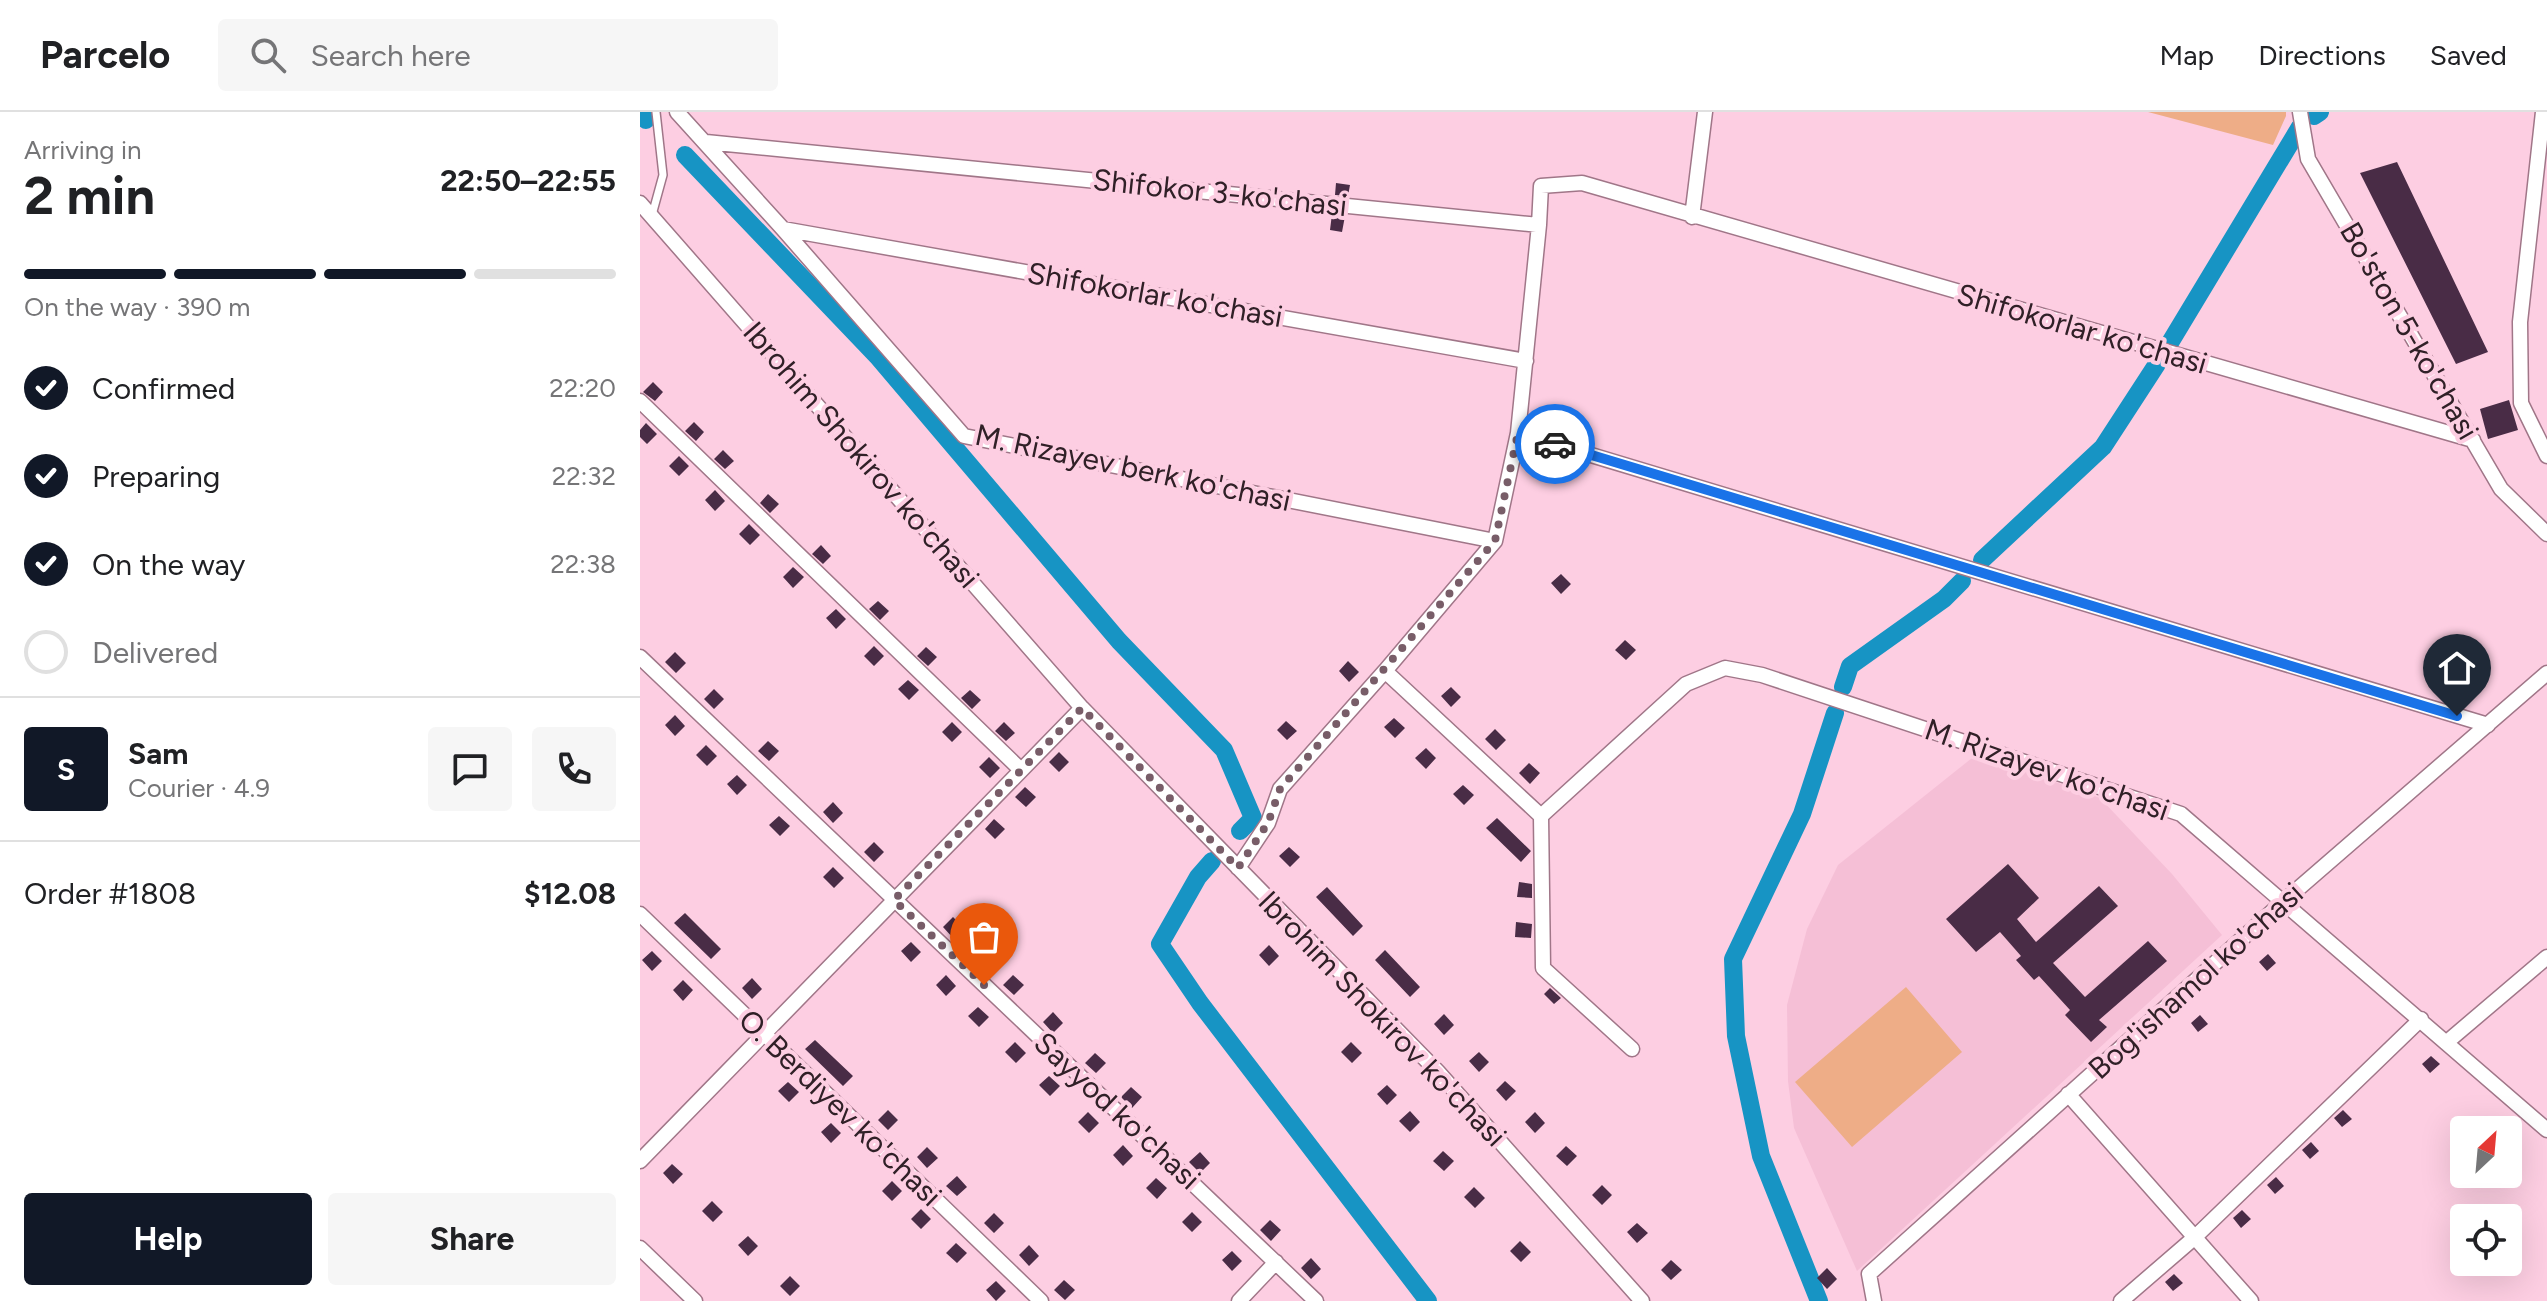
<!DOCTYPE html>
<meta charset="utf-8">
<style>
:root{--surface:#fff;--page:#f6f6f6;--text:#202124;--muted:#757577;--line:#e0e0e0;--accent:#111827}
body{margin:0;font-family:Figtree,sans-serif;background:var(--page);color:var(--text);height:100vh;display:flex;flex-direction:column;font-size:30px;white-space:nowrap}
*{box-sizing:border-box;margin:0}
p{font-size:26px;color:var(--muted)}
.icon{flex:none;width:44px;height:44px;fill:none;stroke:currentColor;stroke-width:2;stroke-linecap:round;stroke-linejoin:round}
.map{position:relative;flex:1;overflow:hidden}
.sheet{display:flex;flex-direction:column;background:var(--surface);width:640px}
.sheet>*{flex:none}
.needle{width:52px;rotate:26deg}
.fabs{position:absolute;left:1810px;top:1004px;display:grid;gap:16px}
.fabs a{display:grid;place-items:center;width:72px;height:72px;border-radius:8px;background:var(--surface);box-shadow:0 8px 32px #0002;font-size:40px}
.pin{position:absolute;display:grid;place-items:center;width:68px;height:68px;color:#fff;margin:-82px -34px;border-radius:50% 50% 50% 0;rotate:-45deg;box-shadow:0 0 8px #0007}
.pin .icon{rotate:45deg}
.courier{position:absolute;display:grid;place-items:center;width:80px;height:80px;margin:-40px;border:6px solid #1a73e8;border-radius:50%;background:#fff;color:#222;box-shadow:0 2px 10px #0007}
.head em{font-style:normal;font-weight:700}
.head div{display:flex;flex-direction:column-reverse}
.head{display:flex;align-items:center;justify-content:space-between;height:136px;padding:0 24px}
h1{font-size:52px;font-weight:700;line-height:60px}
.bar{display:grid;grid-template-columns:repeat(4,1fr);gap:12px 8px;align-content:center;height:96px;padding:0 24px}
.bar i{height:10px;border-radius:6px;background:var(--line)}
.bar .current{background:var(--accent)}
.bar p{grid-column:span 4}
.line{display:flex;align-items:center;gap:20px;padding:0 24px;border-top:2px solid var(--line)}
.line div{flex:1}
.round{display:grid;place-items:center;flex:none;width:84px;height:84px;border-radius:8px;background:var(--page)}
ol{padding:0 24px;list-style:none}
li{display:flex;align-items:center;gap:24px;height:88px}
li p{margin-inline-start:auto}
li .icon{padding:8px;border-radius:50%;background:var(--accent);color:#fff;stroke-width:4}
li:last-child{color:var(--muted)}
li i{width:44px;height:44px;border:4px solid var(--line);border-radius:50%}
.primary-button{display:flex;gap:16px;margin-top:auto;padding:16px 24px}
.primary-button a{flex:1;height:92px;border-radius:8px;background:var(--accent);color:#fff;font-size:32px;font-weight:700;line-height:92px;text-align:center}
.primary-button a+a{background:var(--page);color:var(--text)}
header{display:flex;align-items:center;gap:48px;box-sizing:border-box;height:112px;padding:0 40px;background:var(--surface);border-bottom:2px solid var(--line)}
header strong{font-size:38px}
nav{display:flex;gap:44px;margin-inline-start:auto;font-size:28px}
.search{width:560px;height:72px;background:var(--page);display:flex;align-items:center;gap:20px;box-sizing:border-box;padding:0 28px;border-radius:8px;color:var(--muted);font-size:30px}
main{display:flex;flex:1;min-height:0}
.map>svg:first-child{display:block}
.built{fill:#f5bfd6}
.green{fill:#eead87}
.lines{fill:none;stroke-linecap:round;stroke-linejoin:round}
.canal{stroke:#1794c4;stroke-width:18}
.building{fill:#492c46}
.lane-casing{stroke:#a07688;stroke-width:10}
.street-casing{stroke:#a07688;stroke-width:17}
.lane{stroke:#fff;stroke-width:7}
.street{stroke:#fff;stroke-width:14}
.done{stroke:#785d68;stroke-width:8;stroke-dasharray:0 14.4}
.route{stroke:#1a73e8;stroke-width:10}
.labels{text-anchor:middle;stroke-width:8;stroke-linejoin:round;paint-order:stroke}
.street-label{font-size:30px;fill:#302027;stroke:#fdcee2}
</style>
<header>
<strong>Parcelo</strong>
<div class="search"><svg class="icon" aria-label="search" viewBox="0 0 24 24"><circle cx="10" cy="10" r="6"/><path d="M15 15l6 6"/></svg>Search here</div>
<nav><a>Map</a><a>Directions</a><a>Saved</a></nav>
</header>
<main>
<section class="sheet">
<div class="head"><div><h1>2 min</h1><p>Arriving in</p></div><em>22:50–22:55</em></div>
<div class="bar"><i class="current"></i><i class="current"></i><i class="current"></i><i></i><p>On the way · 390 m</p></div>
<ol>
<li><svg class="icon" aria-label="check" viewBox="0 0 24 24"><path d="M5 12l5 5 9-10"/></svg>Confirmed<p>22:20</p></li>
<li><svg class="icon" aria-label="check" viewBox="0 0 24 24"><path d="M5 12l5 5 9-10"/></svg>Preparing<p>22:32</p></li>
<li><svg class="icon" aria-label="check" viewBox="0 0 24 24"><path d="M5 12l5 5 9-10"/></svg>On the way<p>22:38</p></li>
<li><i></i>Delivered</li>
</ol>
<div class="line" style="height:144px"><b class="round" style="background:var(--accent);color:#fff">S</b><div><b>Sam</b><p>Courier · 4.9</p></div><a class="round"><svg class="icon" aria-label="chat" viewBox="0 0 24 24"><path d="M4 5h16v11H9l-5 4z"/></svg></a><a class="round"><svg class="icon" aria-label="phone" viewBox="0 0 24 24"><path d="M5 4h4l2 5-3 2q2 4 5 5l2-3 5 2v4C11 20 4 13 5 4z"/></svg></a></div>
<div class="line" style="height:104px"><div>Order #1808</div><b>$12.08</b></div>
<div class="primary-button"><a>Help</a><a>Share</a></div>
</section>
<div class="map">
<svg width="1907" height="1189" viewBox="0 0 1907 1189">
<rect width="100%" height="100%" fill="#fdcee2"/>
<path class="built" d="M1337,642L1460,686L1532,762L1582,823L1217,1159L1154,1016L1148,969L1147,893L1167,817L1198,753Z"/>
<path class="green" d="M1508,0H1646V4L1633,33Z
M1266,875L1322,940L1212,1035L1155,970Z"/>
<g class="lines">
<path class="canal" d="M0,2L6,8
M1674,4L1680,0
M45,43L237,244L479,529L584,638L613,706L600,719
M1528,234L1660,15
M1342,448L1463,335L1517,252
M1203,575L1210,554L1304,487L1322,469
M572,749L558,765L520,832L560,891L788,1189
M1179,1189L1121,1044L1096,924L1093,847L1162,702L1195,601"/>
</g>
<path class="building" d="M1757,50L1848,240L1816,252L1720,61Z
M696,71L710,73L708,84L695,83Z
M692,102L705,104L702,120L690,118Z
M13,270L23,280L15,289L3,280Z
M1869,288L1878,318L1848,327L1840,297Z
M54,310L64,320L56,329L45,319Z
M6,311L17,322L7,332L0,325V318Z
M83,338L94,349L85,357L74,347Z
M39,344L49,354L39,364L29,354Z
M75,378L85,389L75,399L65,388Z
M128,382L139,392L130,401L120,391Z
M109,412L120,423L110,433L99,422Z
M181,433L191,444L183,452L172,442Z
M153,455L164,465L153,476L143,465Z
M921,462L931,472L921,482L911,471Z
M238,489L249,499L240,508L229,497Z
M196,497L206,507L196,517L186,506Z
M985,528L996,538L986,548L975,538Z
M234,534L244,544L234,554L224,544Z
M286,535L297,545L288,554L277,544Z
M35,540L46,551L36,561L25,550Z
M708,549L719,560L709,570L699,559Z
M268,568L279,578L269,588L258,577Z
M811,575L821,585L811,595L801,584Z
M74,577L84,587L74,597L64,587Z
M330,578L341,588L332,597L321,586Z
M35,603L45,614L35,624L25,613Z
M754,606L765,616L755,626L744,615Z
M646,609L657,619L647,628L637,618Z
M312,610L322,620L312,630L302,620Z
M364,610L375,621L366,629L355,619Z
M855,617L866,628L856,638L845,627Z
M128,629L139,639L129,649L118,639Z
M66,633L77,644L67,654L56,643Z
M786,636L796,646L786,657L775,646Z
M419,640L429,650L419,660L409,650Z
M349,645L360,656L350,666L339,655Z
M889,651L900,661L890,672L879,661Z
M97,663L107,673L97,683L87,672Z
M823,673L834,683L824,693L813,682Z
M385,675L396,685L386,695L375,685Z
M193,690L203,701L193,711L183,700Z
M139,704L150,714L140,724L129,713Z
M857,706L891,739L881,750L846,716Z
M354,707L365,717L355,727L345,717Z
M234,730L244,740L234,750L224,740Z
M649,735L660,745L650,755L639,744Z
M1368,752L1399,786L1377,807L1396,830L1459,774L1478,794L1413,851L1445,885L1508,829L1527,849L1459,908L1467,915L1451,930L1425,903L1430,898L1399,864L1394,868L1376,848L1381,844L1360,820L1336,840L1306,807Z
M193,755L204,766L194,776L183,765Z
M879,770L892,772V786L877,785Z
M687,775L723,814L713,824L676,785Z
M45,801L81,837L71,847L34,811Z
M313,805L324,816L313,826L303,815Z
M876,810L892,812L891,826L875,825Z
M271,830L281,840L271,850L261,839Z
M629,833L639,844L629,854L619,843Z
M745,838L780,875L770,885L735,848Z
M12,839L22,849L12,859L2,848Z
M1628,842L1636,851L1627,859L1619,850Z
M306,863L316,874L306,884L296,873Z
M373,863L384,873L374,883L363,873Z
M112,866L122,877L112,887L102,876Z
M43,868L53,878L43,889L33,878Z
M910,876L921,886L914,892L904,882Z
M338,895L349,905L339,915L328,904Z
M413,900L423,911L413,921L403,910Z
M804,902L814,913L804,923L794,912Z
M1560,903L1568,912L1558,920L1551,911Z
M175,928L213,964L203,974L165,937Z
M375,930L386,941L376,951L365,940Z
M711,930L722,941L712,951L701,940Z
M839,940L849,950L839,960L829,949Z
M455,941L466,951L456,961L445,951Z
M1791,944L1800,952L1790,961L1782,952Z
M409,964L420,974L410,984L399,973Z
M865,969L876,979L866,989L856,978Z
M148,970L159,980L149,990L138,979Z
M747,973L757,983L747,993L737,982Z
M491,975L502,985L492,996L481,985Z
M248,998L258,1008L248,1018L238,1008Z
M1703,998L1712,1007L1702,1015L1694,1006Z
M770,999L780,1010L770,1020L759,1009Z
M448,1000L459,1011L449,1021L438,1010Z
M895,1000L905,1011L895,1021L885,1010Z
M191,1011L201,1021L191,1031L181,1020Z
M1671,1030L1679,1039L1670,1047L1662,1038Z
M483,1033L493,1044L483,1054L473,1043Z
M926,1034L937,1044L927,1054L916,1044Z
M287,1035L298,1046L287,1056L277,1045Z
M803,1039L814,1049L804,1059L793,1049Z
M560,1040L570,1051L560,1061L549,1050Z
M32,1052L43,1062L33,1072L23,1061Z
M317,1064L327,1075L317,1084L306,1074Z
M1636,1065L1644,1074L1635,1082L1627,1073Z
M516,1066L527,1076L517,1087L506,1076Z
M252,1069L262,1079L252,1089L242,1079Z
M962,1073L972,1083L962,1093L952,1083Z
M834,1075L845,1086L835,1096L824,1085Z
M72,1089L83,1100L73,1110L62,1099Z
M281,1097L291,1107L281,1117L271,1107Z
M1602,1098L1611,1107L1601,1116L1593,1106Z
M552,1100L562,1110L552,1120L542,1110Z
M354,1101L364,1111L354,1121L344,1111Z
M630,1108L641,1118L631,1129L620,1118Z
M997,1111L1008,1121L997,1131L987,1120Z
M108,1124L118,1134L108,1144L98,1133Z
M880,1129L891,1140L881,1150L870,1139Z
M316,1131L327,1141L317,1151L306,1141Z
M389,1133L399,1144L389,1154L379,1143Z
M592,1139L602,1149L592,1159L582,1148Z
M671,1146L681,1157L671,1167L661,1156Z
M1031,1148L1042,1158L1031,1168L1021,1158Z
M1187,1156L1197,1167L1187,1177L1177,1166Z
M1534,1162L1543,1171L1533,1179L1525,1170Z
M150,1164L160,1174L150,1184L140,1174Z
M424,1168L435,1178L425,1188L414,1178Z
M356,1169L366,1179L356,1189L346,1178Z"/>
<g class="lines">
<defs>
<path id="lane" d="M12,103L23,63L16,0"/>
<path id="street" d="M37,0L143,117L324,324L855,429
M1660,0L1668,47L1861,377L1907,422
M1903,0L1880,210L1881,291L1907,344
M66,30L899,113L901,74L942,71L1833,328
M0,91L442,596L798,960L1002,1189
M1052,105L1065,0
M899,113L878,321L855,429L745,559L901,704L1046,572L1085,556L1122,563L1541,702L1907,1018
M143,117L886,249
M0,289L381,658
M878,321L1848,613
M0,545L676,1189
M901,704L903,856L992,937
M598,756L628,711L640,677L745,559
M0,802L401,1189
M1807,930L1907,845
M1428,982L1611,1189
M0,1049L442,596
M0,1136L55,1189
M599,1189L636,1150
M1234,1189L1229,1162L1644,789L1907,561
M1481,1189L1554,1126L1781,907"/>
</defs>
<use href="#lane" class="lane-casing"/>
<use href="#street" class="street-casing"/>
<use href="#lane" class="lane"/>
<use href="#street" class="street"/>
</g>
<g class="lines">
<path class="done" d="M344,873L254,788L442,596L598,756L628,711L640,677L855,429L878,321L915,332"/>
<path class="route" d="M915,332L1817,604"/>
</g>
<g class="labels">
<g class="street-label">
<text transform="translate(580 81) rotate(6)" y="10">Shifokor 3-ko'chasi</text>
<text transform="translate(515 183) rotate(10)" y="10">Shifokorlar ko'chasi</text>
<text transform="translate(1442 217) rotate(16)" y="10">Shifokorlar ko'chasi</text>
<text transform="translate(1769 219) rotate(60)" y="10">Bo'ston 5-ko'chasi</text>
<text transform="translate(221 343) rotate(49)" y="10">Ibrohim Shokirov ko'chasi</text>
<text transform="translate(493 356) rotate(12)" y="10">M. Rizayev berk ko'chasi</text>
<text transform="translate(1407 658) rotate(19)" y="10">M. Rizayev ko'chasi</text>
<text transform="translate(1556 869) rotate(-42)" y="10">Bog'ishamol ko'chasi</text>
<text transform="translate(742 907) rotate(46)" y="10">Ibrohim Shokirov ko'chasi</text>
<text transform="translate(200 996) rotate(44)" y="10">O. Berdiyev ko'chasi</text>
<text transform="translate(477 999) rotate(43)" y="10">Sayyod ko'chasi</text>
</g>
</g>
</svg>
<div class="fabs">
<a><svg class="needle" viewBox="-14 -14 28 28"><path d="M0-13l5 13h-10z" fill="#e53935"/><path d="M0 13l5-13h-10z" fill="#757577"/></svg></a>
<a><svg class="icon" aria-label="locate" viewBox="0 0 24 24"><circle cx="12" cy="12" r="6"/><path d="M12 2v4M12 18v4M2 12h4M18 12h4"/></svg></a>
</div>
<div class="pin" style="left:344px;top:873px;background:#ea580c"><svg class="icon" aria-label="bag" viewBox="0 0 24 24"><path d="M5 8h14l-1 12H6zM9 8a3 3 0 0 1 6 0"/></svg></div>
<div class="pin" style="left:1817px;top:604px;background:#1f2937"><svg class="icon" aria-label="home" viewBox="0 0 24 24"><path d="M3 11l9-7 9 7M6 9v11h12V9"/></svg></div>
<div class="courier" style="left:915px;top:332px"><svg class="icon" aria-label="car" viewBox="0 0 24 24"><path d="M5 17H2v-5l4-1 3-4h7l3 4 3 1v5h-3M9 17h6M6 11h13"/><circle cx="7" cy="17" r="2"/><circle cx="17" cy="17" r="2"/></svg></div>
</div>
</main>
